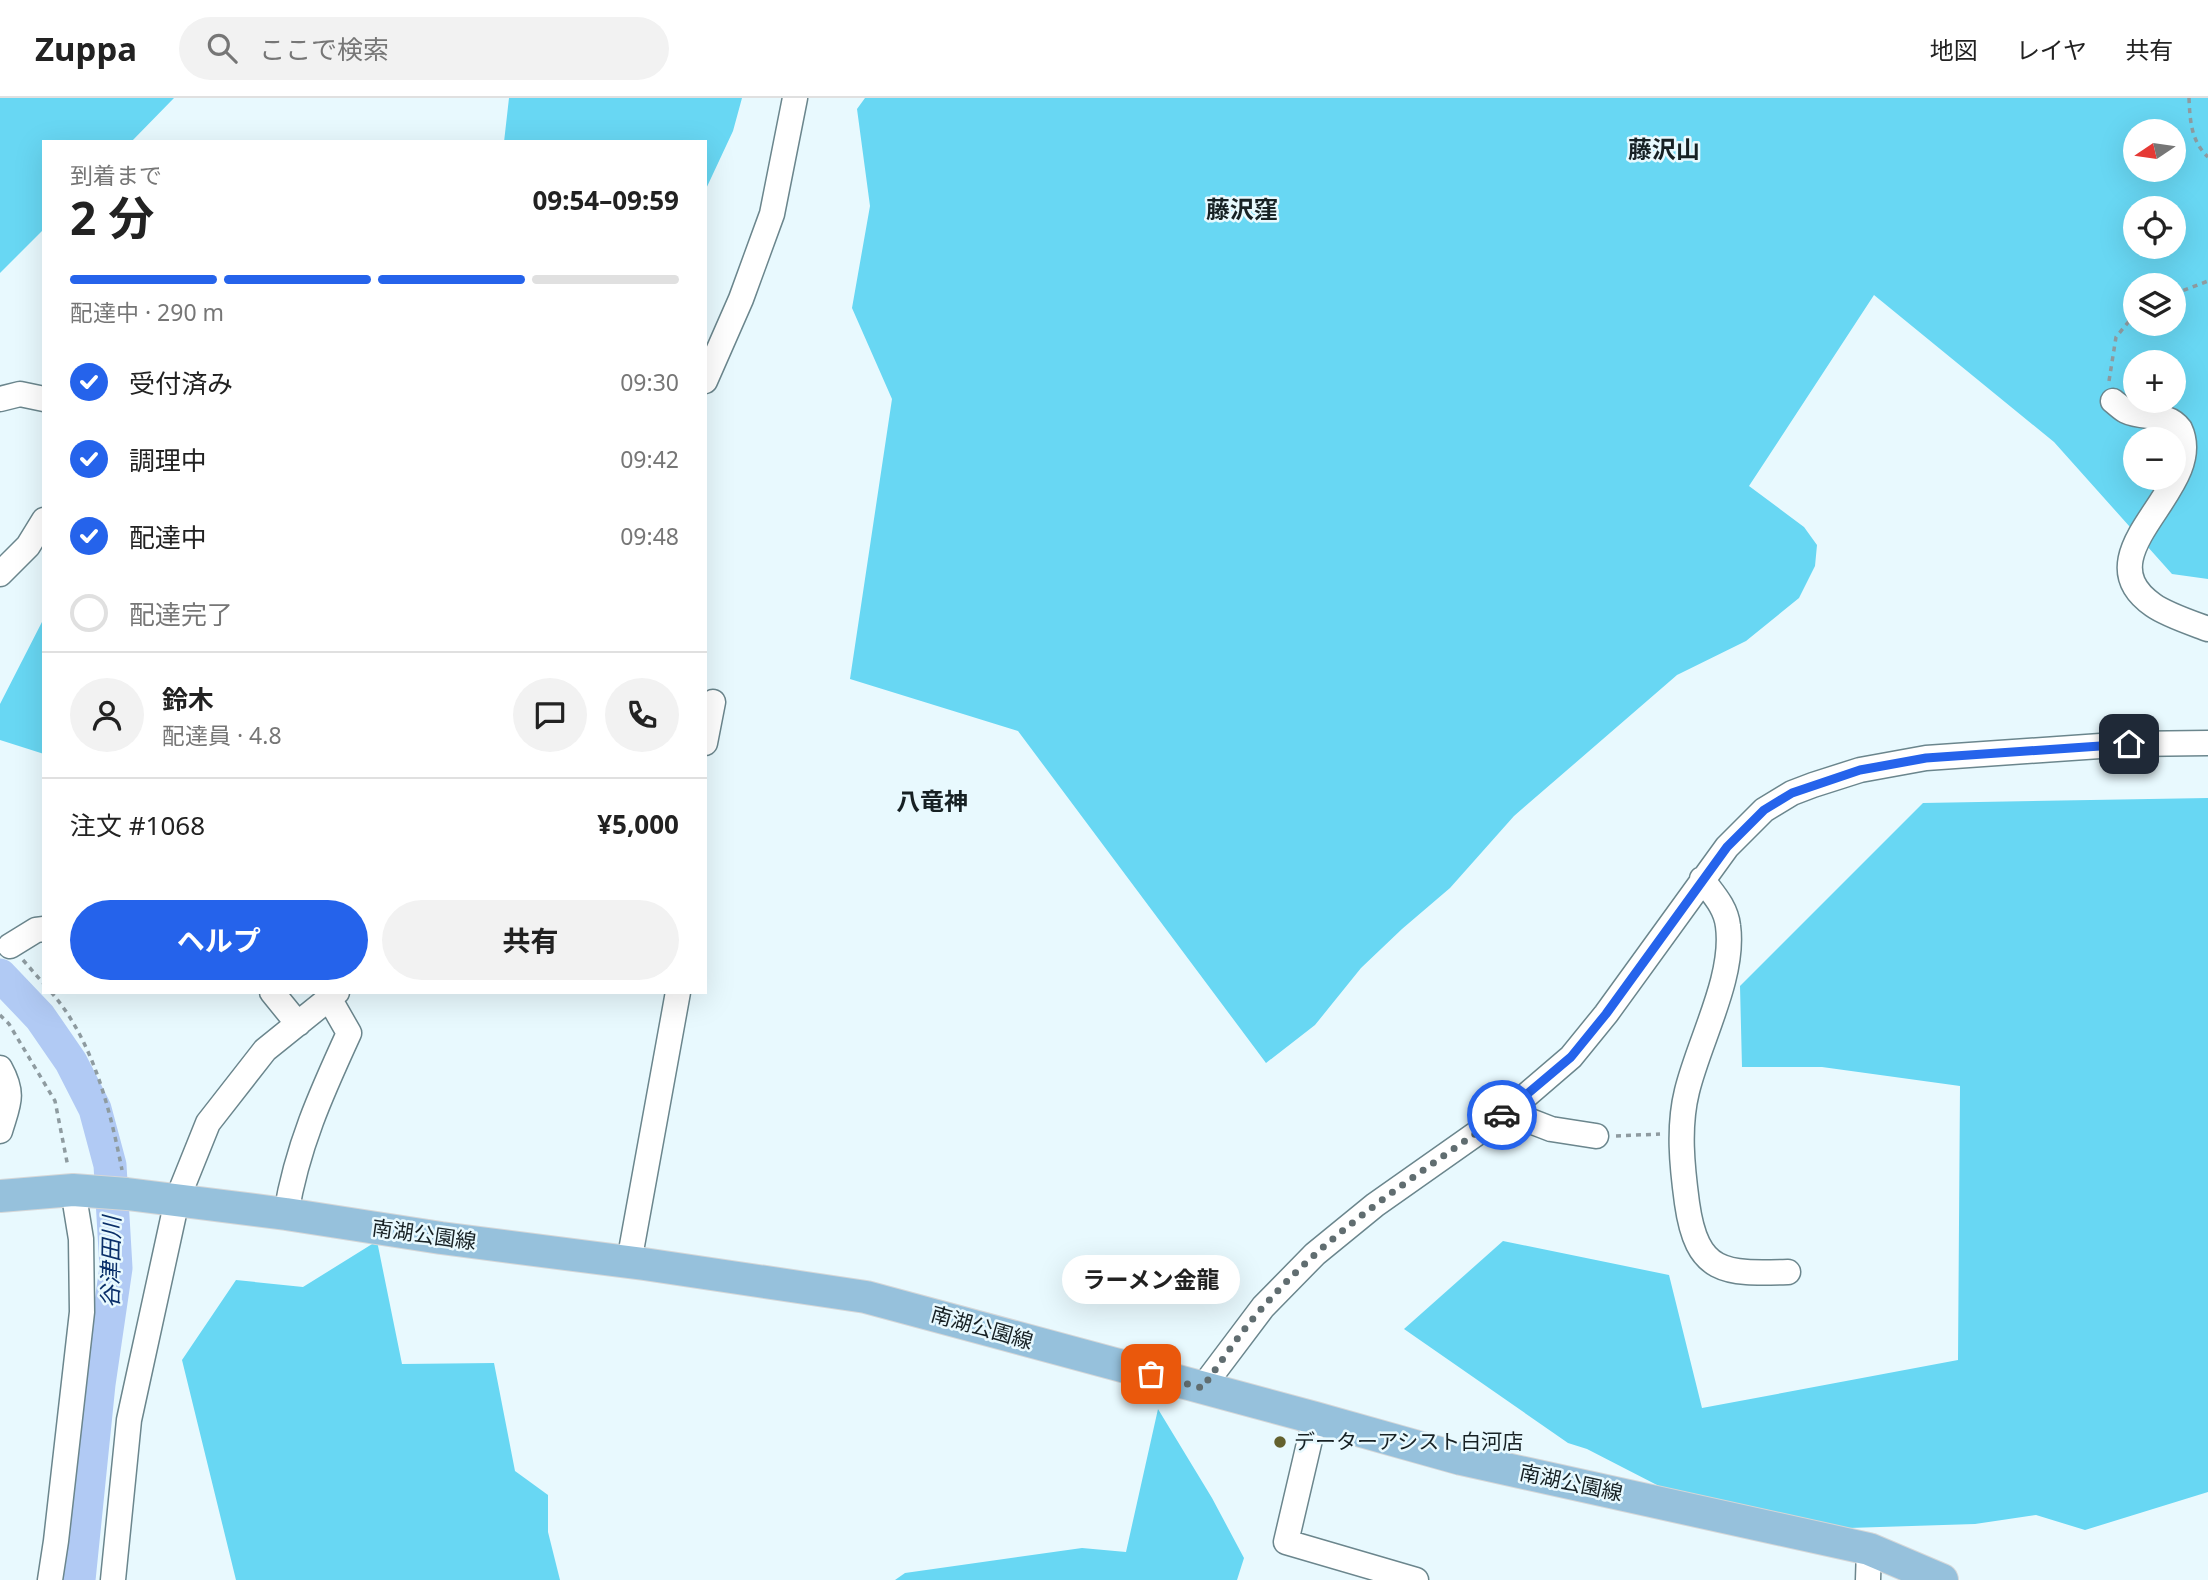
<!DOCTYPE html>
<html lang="ja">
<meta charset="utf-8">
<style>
:root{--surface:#fff;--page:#f2f2f2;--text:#222;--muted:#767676;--line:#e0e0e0;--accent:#2563eb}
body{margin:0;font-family:"Noto Sans","Noto Sans JP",sans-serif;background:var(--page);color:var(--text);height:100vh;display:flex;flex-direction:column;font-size:26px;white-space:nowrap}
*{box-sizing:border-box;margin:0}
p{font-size:23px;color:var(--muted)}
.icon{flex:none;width:38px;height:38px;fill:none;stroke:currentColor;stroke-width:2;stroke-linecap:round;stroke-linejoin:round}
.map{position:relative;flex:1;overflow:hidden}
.drawer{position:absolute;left:42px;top:42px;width:665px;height:854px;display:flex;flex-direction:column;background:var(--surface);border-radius:0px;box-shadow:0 7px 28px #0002}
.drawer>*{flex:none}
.needle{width:46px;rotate:257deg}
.controls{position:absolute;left:2123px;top:21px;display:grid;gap:14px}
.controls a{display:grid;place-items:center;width:63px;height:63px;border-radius:50%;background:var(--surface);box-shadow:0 7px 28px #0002;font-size:35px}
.pin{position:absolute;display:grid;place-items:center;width:60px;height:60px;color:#fff;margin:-30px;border-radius:14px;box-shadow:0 4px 10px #0006}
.courier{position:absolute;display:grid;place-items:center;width:70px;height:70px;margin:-35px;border:5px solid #2563eb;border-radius:50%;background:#fff;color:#222;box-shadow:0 2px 9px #0007}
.bubble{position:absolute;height:49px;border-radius:24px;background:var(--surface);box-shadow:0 7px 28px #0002;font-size:23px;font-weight:700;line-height:49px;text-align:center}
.overview em{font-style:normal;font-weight:700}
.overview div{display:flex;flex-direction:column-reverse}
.overview{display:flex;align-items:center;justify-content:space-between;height:119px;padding:0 28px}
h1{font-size:46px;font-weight:700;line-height:52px}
.bar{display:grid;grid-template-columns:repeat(4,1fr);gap:10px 7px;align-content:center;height:84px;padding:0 28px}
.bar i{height:9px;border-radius:5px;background:var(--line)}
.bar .current{background:var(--accent)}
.bar p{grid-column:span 4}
.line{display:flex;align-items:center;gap:18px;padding:0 28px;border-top:2px solid var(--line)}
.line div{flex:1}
.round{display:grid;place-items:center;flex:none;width:74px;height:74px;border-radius:37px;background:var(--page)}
ol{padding:0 28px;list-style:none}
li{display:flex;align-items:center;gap:21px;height:77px}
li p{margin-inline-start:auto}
li .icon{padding:7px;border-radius:50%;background:var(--accent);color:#fff;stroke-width:4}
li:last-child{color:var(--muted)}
li i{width:38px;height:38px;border:4px solid var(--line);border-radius:50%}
.button{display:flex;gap:14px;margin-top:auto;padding:14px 28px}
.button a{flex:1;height:80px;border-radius:42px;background:var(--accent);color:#fff;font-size:28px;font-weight:700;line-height:80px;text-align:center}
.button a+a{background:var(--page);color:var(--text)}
header{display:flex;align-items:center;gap:42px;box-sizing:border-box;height:98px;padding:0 35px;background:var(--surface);border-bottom:2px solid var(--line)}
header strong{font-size:33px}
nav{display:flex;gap:38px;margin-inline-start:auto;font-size:24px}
.search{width:490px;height:63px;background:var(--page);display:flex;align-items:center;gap:18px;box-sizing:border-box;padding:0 24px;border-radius:38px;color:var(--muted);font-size:26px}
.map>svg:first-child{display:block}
.forest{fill:#68d7f3;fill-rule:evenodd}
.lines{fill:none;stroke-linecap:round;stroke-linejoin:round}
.river{stroke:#b1caf4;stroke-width:33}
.minor-casing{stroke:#6b868d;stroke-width:27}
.major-casing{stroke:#d5d7d8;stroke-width:34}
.path{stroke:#8e9ba0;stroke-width:3.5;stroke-dasharray:5 5;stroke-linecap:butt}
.minor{stroke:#fff;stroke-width:24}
.major{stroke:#96c1dc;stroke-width:32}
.done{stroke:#606d70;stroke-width:7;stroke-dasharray:0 12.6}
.route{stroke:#2563eb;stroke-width:9}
.poi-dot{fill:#63612e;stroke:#e8f9fe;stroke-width:2.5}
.labels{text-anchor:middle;stroke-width:5;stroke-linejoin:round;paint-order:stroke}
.street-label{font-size:21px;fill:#172124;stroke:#e8f9fe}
.poi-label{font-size:21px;fill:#172124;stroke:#e8f9fe;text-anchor:start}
.water-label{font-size:23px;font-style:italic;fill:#0a2f69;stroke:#e8f9fe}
.quarter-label{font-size:24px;font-weight:bold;fill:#172124;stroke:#e8f9fe}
</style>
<header>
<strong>Zuppa</strong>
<div class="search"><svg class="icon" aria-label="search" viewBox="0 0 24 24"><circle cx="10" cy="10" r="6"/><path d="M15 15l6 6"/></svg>ここで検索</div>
<nav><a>地図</a><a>レイヤ</a><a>共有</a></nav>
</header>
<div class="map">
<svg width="2208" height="1482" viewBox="0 0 2208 1482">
<rect width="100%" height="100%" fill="#e8f9fe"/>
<path class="forest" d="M0,0H174L131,44H44V131L0,175Z
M509,0H742L733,33L705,93V44H504Z
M865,0H2208V481L2172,476L2054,344L1874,197L1749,388L1804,429L1817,447L1815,468L1799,500L1746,543L1677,577L1514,718L1450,790L1402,831L1361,870L1315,927L1266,965L1018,633L850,581L892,301L852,210L870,108L857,11ZM2135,33H2174V72H2135ZM2135,110H2174V149H2135ZM2135,187H2174V226H2135ZM2135,264H2174V303H2135ZM2135,341H2174V380H2135Z
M44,520V656L0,642V606Z
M2208,700V1394L2085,1432L2036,1417L1975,1426L1785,1432L1725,1422L1587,1351L1568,1345L1404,1231L1503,1143L1669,1177L1702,1310L1958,1262L1960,988L1822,969H1742L1740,888L1923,705Z
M377,1143L402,1266L494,1265L515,1373L548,1397V1434L560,1482H236L182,1262L236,1182L303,1189Z
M1158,1311L1212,1400L1244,1460L1237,1482H895L905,1475L1082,1450L1126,1454Z"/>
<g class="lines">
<path class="river" d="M0,877L40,919L71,964L95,1011L110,1067L116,1170L99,1286L79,1482"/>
<defs>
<path id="minor" d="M705,283L741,201L772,116L795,0
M0,301L20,296L44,301
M2113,303C2117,306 2122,311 2126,313C2144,322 2167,313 2180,331C2208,391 2079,455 2153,507C2167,517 2192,525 2208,531
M0,476L28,448L44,422
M705,645L713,604
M1702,781C1713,796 1726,809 1728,828C1735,879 1699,943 1687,993C1678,1029 1682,1068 1687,1105C1697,1176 1724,1176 1788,1174
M10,848L36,832L44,831
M272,894L298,926
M0,970C15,997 8,1006 0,1033
M1507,1014L1551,1031L1596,1038
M286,1116C297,1049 321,996 349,935L329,900
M629,1164L678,894
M1202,1290L1263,1209L1315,1156L1375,1107L1507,1014L1571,959L1606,916L1727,749L1764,712L1792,695L1813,687L1860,672L1926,660L2129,646L2208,645
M1315,1320L1286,1444L1416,1482
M50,1482L56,1443L82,1214L81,1141L73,1092
M113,1482L129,1322L177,1102L208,1025L265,952L337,894
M1868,1482L1869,1451"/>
<path id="major" d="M0,1098L73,1092L127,1096L286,1116L441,1140L644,1166L866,1199L1315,1320L1461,1361L1869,1451L1942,1482"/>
</defs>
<use href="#minor" class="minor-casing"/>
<use href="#major" class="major-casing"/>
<path class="path" d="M2189,0C2190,23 2191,43 2208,59
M2174,196L2208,183
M2109,283L2116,239L2135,216
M23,862L44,886
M51,894C93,942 110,1011 122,1072
M0,917L9,926L55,1003L68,1069
M1616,1038L1660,1036"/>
<use href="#minor" class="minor"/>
<use href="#major" class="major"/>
</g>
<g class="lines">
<path class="done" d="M1151,1276L1202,1290C1222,1263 1241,1233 1264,1208C1331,1131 1419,1076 1502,1017"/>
<path class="route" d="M1502,1017L1571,959L1606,916L1727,749L1764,712L1792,695L1860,672L1926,660L2129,646"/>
</g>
<circle class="poi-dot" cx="1280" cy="1344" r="7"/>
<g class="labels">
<g class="street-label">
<text transform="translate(424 1137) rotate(8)" y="7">南湖公園線</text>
<text transform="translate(982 1230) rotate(16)" y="7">南湖公園線</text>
<text transform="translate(1571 1385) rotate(12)" y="7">南湖公園線</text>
</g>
<g class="poi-label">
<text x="1294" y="1351">データーアシスト白河店</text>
</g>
<g class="water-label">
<text transform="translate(111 1164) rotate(-89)" y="8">谷津田川</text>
</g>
<g class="quarter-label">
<text x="1664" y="60">藤沢山</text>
<text x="1242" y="120">藤沢窪</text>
<text x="932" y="712">八竜神</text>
</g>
</g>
</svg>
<div class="controls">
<a><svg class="needle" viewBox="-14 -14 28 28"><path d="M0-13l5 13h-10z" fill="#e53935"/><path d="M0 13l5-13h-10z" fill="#767676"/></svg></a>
<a><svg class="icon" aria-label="locate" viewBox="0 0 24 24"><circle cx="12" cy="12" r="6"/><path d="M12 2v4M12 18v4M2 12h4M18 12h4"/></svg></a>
<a><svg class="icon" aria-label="layers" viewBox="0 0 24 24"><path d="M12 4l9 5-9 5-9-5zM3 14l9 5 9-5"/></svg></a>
<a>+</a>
<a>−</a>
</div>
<div class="pin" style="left:1151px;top:1276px;background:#ea580c"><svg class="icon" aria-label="bag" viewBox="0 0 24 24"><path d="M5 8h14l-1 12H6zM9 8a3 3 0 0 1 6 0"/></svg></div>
<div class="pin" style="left:2129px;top:646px;background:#1f2937"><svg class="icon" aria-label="home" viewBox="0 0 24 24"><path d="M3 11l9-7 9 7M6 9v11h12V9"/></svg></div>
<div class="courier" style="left:1502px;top:1017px"><svg class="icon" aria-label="car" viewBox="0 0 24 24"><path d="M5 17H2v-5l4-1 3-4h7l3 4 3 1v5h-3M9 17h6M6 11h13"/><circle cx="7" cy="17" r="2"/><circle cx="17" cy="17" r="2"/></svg></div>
<div class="bubble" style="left:1062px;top:1157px;width:178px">ラーメン金龍</div>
<section class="drawer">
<div class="overview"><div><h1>2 分</h1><p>到着まで</p></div><em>09:54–09:59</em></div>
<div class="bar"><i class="current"></i><i class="current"></i><i class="current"></i><i></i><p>配達中 · 290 m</p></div>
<ol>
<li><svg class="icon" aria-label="check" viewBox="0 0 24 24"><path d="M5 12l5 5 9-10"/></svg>受付済み<p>09:30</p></li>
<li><svg class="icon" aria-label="check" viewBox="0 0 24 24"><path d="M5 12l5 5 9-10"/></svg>調理中<p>09:42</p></li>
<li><svg class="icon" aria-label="check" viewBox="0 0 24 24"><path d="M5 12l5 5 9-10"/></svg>配達中<p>09:48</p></li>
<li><i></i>配達完了</li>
</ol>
<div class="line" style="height:126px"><a class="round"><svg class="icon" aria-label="person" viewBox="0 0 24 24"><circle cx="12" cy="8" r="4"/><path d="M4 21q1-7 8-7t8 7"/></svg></a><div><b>鈴木</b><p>配達員 · 4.8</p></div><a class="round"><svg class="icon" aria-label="chat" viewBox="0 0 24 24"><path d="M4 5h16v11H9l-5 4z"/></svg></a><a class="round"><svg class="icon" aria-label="phone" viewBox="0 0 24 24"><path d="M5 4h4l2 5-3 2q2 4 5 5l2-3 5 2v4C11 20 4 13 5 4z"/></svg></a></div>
<div class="line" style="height:91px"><div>注文 #1068</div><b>¥5,000</b></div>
<div class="button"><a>ヘルプ</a><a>共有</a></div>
</section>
</div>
